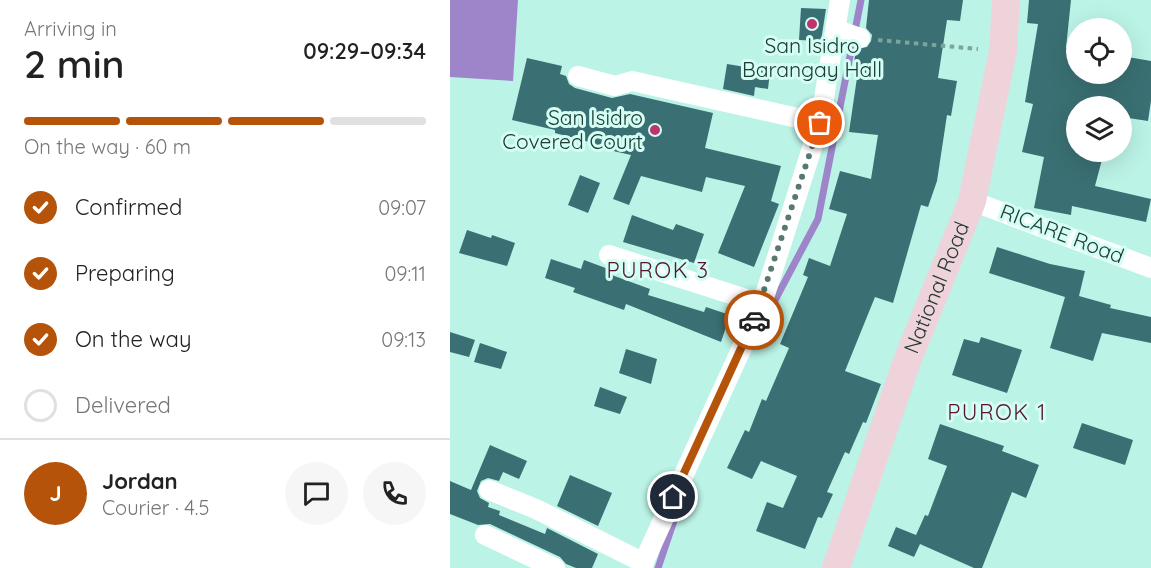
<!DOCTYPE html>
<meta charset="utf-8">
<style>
:root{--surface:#fff;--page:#f6f6f6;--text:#222;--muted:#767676;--line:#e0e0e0;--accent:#b45309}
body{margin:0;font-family:Quicksand,sans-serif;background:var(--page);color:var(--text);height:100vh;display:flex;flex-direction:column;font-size:22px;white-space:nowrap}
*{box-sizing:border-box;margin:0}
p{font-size:20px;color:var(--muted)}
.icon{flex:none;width:33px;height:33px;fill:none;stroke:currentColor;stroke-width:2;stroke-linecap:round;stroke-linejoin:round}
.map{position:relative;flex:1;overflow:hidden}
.details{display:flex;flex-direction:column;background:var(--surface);width:450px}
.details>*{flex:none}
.controls{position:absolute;left:616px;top:18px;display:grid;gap:12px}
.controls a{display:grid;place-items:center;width:66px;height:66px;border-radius:50%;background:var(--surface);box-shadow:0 6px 24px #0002;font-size:30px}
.pin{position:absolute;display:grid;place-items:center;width:51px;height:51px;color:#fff;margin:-26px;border:3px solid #fff;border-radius:50%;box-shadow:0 2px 6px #0007}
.courier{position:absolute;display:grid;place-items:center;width:60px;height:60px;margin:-30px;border:4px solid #b45309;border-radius:50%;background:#fff;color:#222;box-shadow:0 2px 8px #0007}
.head em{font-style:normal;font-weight:600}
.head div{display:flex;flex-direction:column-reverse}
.head{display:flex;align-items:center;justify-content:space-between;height:102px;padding:0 24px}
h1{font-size:39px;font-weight:600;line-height:45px}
.bar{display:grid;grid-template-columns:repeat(4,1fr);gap:9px 6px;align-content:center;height:72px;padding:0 24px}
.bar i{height:8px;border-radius:4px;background:var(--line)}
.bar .on{background:var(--accent)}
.bar p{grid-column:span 4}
.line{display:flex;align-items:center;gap:15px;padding:0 24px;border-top:2px solid var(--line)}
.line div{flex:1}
.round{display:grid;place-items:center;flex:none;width:63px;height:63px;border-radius:32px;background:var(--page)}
ol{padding:0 24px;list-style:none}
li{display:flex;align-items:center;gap:18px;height:66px}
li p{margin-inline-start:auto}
li .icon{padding:6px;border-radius:50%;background:var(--accent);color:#fff;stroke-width:4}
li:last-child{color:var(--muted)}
li i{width:33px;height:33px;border:3px solid var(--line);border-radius:50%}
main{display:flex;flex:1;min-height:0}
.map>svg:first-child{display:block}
.water{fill:#9e85c9}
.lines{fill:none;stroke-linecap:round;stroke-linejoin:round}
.stream{stroke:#9e85c9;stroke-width:7}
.building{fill:#3a7073}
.path{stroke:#7ba49b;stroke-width:4;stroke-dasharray:4.5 4.5;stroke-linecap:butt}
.minor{stroke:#fff;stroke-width:20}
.secondary{stroke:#eed3db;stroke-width:28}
.done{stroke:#587972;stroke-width:6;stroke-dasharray:0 10.8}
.route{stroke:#b45309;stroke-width:8}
.poi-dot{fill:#bf346d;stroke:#d2fef4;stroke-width:2}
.labels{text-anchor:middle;stroke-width:6;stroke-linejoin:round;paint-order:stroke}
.poi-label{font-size:21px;fill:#223833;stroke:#d2fef4}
.street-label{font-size:21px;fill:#223833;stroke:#d2fef4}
.neighbourhood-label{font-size:22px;letter-spacing:1.5px;fill:#57142f;stroke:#d2fef4}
</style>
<main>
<section class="details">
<div class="head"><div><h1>2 min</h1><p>Arriving in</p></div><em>09:29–09:34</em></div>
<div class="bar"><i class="on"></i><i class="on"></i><i class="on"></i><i></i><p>On the way · 60 m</p></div>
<ol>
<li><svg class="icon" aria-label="check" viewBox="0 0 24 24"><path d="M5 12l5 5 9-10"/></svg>Confirmed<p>09:07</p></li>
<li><svg class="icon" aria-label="check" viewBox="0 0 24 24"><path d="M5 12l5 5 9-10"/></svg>Preparing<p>09:11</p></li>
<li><svg class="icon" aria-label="check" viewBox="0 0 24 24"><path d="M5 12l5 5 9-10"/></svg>On the way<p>09:13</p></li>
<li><i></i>Delivered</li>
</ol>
<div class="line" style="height:108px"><b class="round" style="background:var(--accent);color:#fff">J</b><div><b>Jordan</b><p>Courier · 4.5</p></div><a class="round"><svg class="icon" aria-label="chat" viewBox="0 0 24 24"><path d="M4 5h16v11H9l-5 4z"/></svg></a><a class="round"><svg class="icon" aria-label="phone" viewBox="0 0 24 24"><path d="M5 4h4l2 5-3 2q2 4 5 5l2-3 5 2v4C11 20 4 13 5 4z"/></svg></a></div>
</section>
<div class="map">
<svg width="701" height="568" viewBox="0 0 701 568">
<rect width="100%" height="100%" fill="#bcf3e7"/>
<path class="water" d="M0,0H68L63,81L0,77Z"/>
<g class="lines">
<path class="stream" d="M315,319L368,219L411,0
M208,568L228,509"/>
</g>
<path class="building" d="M419,0H513L510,21L497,20L488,78L507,81L501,116L497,115L487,181L478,207L471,205L443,303L425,297L395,371L431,384L416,423L413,422L399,454L395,452L377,492L383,494L372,518L368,517L355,549L306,531L317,502L333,508L347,476L311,461L302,479L277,468L295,430L299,432L312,399L316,401L339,348L330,344L358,277L353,275L359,258L380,266L397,214L379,209L390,171L421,179L428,135L399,132L409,64L404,63L406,49L417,47L421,41L422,35L416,28Z
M579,0H621L616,48L627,49V74H672V56L701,61V101L698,121L672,117V106H627V152H654L645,186L701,199L696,222L622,206L621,215L584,208L594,157L572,152L583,104L575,102L588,24L577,23Z
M351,8L376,9L371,41L349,40Z
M77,58L112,66L110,74L116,76L119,84L125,88L162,98L180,94L263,113L255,148L331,166L321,201L329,204L304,267L268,253L295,186L256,177L252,192L191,176L179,205L163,199L181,155L141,146L143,143L105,133V130L62,120Z
M277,64L320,71L318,89L305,87L304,96L273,89Z
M130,175L150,183L138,213L118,205Z
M182,215L223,230L226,224L254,234L244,263L173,242Z
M17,230L41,238L42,235L65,243L57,266L9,253Z
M547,247L600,264L635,271L629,296L661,305L660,308L701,317V343L652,333L643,361L600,348L615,297L539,273Z
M101,259L131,269L134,260L161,270L159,274L200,289L198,295L254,312L256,307L280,315L271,342L176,304L174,310L123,292L125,288L95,278Z
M0,332L25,340L19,357L0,352Z
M531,337L572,350L557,393L502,375L514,339L529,343Z
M30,343L57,352L51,369L24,362Z
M176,349L207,359L201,384L169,373Z
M150,387L177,397L170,414L144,406Z
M632,423L683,440L675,465L623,448Z
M490,424L554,446L552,451L589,465L576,498L562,492L532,568H524L470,544L464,557L438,546L446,527L466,535L475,515L478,516L497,466L478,459Z
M40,445L77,461L69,479L53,472L49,481L38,478L31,481L27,491L30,498L39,503L38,507L50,511L49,515L95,534L97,528L148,554L142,568H126L116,564L110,557L40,524L28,525L0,514V481L21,490Z
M120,475L162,493L148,526L107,506Z"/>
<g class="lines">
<path class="path" d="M428,40L528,49"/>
<path class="minor" d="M387,30L410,38
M128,76L165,86L182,81L370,123
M522,201L701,268
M159,255L312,304
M39,490L86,509L194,563
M35,535L105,568
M191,568L312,304L370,123L390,0"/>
<path class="secondary" id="s1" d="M386,568L457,361L522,201L553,51L556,0"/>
</g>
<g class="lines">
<path class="done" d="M304,320L370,123"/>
<path class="route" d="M223,497L304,320"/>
</g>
<g class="poi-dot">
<circle cx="362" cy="24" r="6"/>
<circle cx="205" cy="130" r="6"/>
</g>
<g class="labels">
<g class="poi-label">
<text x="362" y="53">San Isidro<tspan x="362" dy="24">Barangay Hall</tspan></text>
<text x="193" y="125" text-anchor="end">San Isidro<tspan x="193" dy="24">Covered Court</tspan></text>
</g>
<g class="street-label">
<text transform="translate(612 234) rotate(21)" y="7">RICARE Road</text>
<text dy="7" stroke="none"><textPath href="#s1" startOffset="298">National Road</textPath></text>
</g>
<g class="neighbourhood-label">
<text x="208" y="278">PUROK 3</text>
<text x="547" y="420">PUROK 1</text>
</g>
</g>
</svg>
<div class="controls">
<a><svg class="icon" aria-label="locate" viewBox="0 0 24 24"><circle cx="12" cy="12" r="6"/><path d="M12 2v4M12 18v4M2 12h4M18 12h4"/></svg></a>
<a><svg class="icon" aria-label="layers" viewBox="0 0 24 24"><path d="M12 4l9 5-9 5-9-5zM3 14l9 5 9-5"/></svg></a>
</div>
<div class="pin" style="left:370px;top:123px;background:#ea580c"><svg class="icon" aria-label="bag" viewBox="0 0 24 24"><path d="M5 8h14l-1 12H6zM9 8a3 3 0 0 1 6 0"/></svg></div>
<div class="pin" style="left:223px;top:497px;background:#1f2937"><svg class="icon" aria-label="home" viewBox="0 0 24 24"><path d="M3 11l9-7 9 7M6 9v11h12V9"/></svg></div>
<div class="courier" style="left:304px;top:320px"><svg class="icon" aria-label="car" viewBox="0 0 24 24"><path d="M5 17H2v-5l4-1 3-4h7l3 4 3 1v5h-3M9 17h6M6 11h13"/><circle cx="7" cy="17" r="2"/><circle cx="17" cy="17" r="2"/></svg></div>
</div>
</main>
